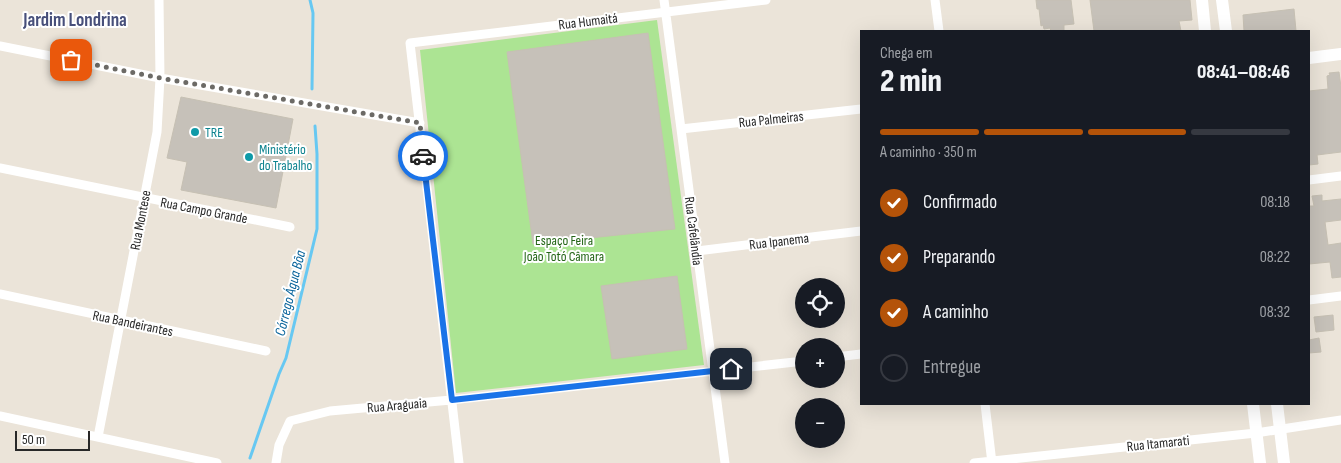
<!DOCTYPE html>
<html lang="pt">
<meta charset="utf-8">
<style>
:root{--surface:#171b24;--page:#20242c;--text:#f1f3f6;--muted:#9ea1a6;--line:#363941;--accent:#b45309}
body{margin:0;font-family:"Sofia Sans Condensed",sans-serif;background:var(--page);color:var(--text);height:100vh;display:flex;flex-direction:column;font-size:19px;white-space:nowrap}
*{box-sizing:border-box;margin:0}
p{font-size:16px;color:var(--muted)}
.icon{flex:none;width:28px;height:28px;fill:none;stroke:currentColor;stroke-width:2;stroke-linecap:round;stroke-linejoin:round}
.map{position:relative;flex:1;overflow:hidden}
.details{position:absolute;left:860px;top:30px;width:450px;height:375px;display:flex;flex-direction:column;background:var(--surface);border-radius:0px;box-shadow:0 5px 20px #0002}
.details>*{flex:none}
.tools{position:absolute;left:795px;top:278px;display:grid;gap:10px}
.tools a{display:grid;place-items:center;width:50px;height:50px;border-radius:50%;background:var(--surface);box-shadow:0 5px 20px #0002;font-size:25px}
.scale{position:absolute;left:15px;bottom:12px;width:75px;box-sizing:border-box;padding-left:5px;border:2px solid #282828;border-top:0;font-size:14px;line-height:18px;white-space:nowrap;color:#282828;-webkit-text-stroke:4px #fff;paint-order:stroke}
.pin{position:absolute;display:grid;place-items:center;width:42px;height:42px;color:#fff;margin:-21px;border-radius:10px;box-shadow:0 2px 8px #0006}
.courier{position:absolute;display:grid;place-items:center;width:50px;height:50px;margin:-25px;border:4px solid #1a73e8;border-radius:50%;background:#fff;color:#222;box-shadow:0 1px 6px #0007}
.summary em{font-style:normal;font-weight:800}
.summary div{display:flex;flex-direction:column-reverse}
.summary{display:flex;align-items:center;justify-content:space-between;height:85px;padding:0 20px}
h1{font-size:32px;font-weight:800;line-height:38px}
.bar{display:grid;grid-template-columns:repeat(4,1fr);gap:8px 5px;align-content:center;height:60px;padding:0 20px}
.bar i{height:6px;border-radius:4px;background:var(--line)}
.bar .active{background:var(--accent)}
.bar p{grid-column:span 4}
ol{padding:0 20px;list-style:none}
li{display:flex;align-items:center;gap:15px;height:55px}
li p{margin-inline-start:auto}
li .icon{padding:5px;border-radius:50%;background:var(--accent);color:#fff;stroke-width:4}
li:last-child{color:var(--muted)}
li i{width:28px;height:28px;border:2px solid var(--line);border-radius:50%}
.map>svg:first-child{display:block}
.green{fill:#ace493}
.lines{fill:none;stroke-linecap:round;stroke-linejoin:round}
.stream{stroke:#67c8f2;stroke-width:3}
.building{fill:#c6c1b9;stroke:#c6c0b3}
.street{stroke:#fff;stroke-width:9}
.secondary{stroke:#fff;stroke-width:12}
.done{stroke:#6c6a66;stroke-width:5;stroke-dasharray:0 9}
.route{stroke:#1a73e8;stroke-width:6}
.culture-dot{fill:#0f9aa8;stroke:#fff;stroke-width:2}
.labels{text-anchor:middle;stroke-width:4;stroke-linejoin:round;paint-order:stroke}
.street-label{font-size:14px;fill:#282828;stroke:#fff}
.culture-label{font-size:14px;fill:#0d838f;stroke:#fff;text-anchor:start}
.park-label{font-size:14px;fill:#256617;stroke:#fff}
.water-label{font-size:15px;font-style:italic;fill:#09649b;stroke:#fff}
.district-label{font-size:19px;font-weight:bold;fill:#474f7a;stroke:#fff}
</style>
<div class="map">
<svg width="1341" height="463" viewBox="0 0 1341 463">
<rect width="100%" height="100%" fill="#ebe4d9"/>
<path class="green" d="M657,20L704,365L456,393L420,50Z"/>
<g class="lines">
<path class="stream" d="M310,0L313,13L312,89
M250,458L279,374L286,358L317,229V154L315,126"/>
</g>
<path class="building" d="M1036,0H1071L1074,24L1064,25V31H1051L1050,28L1044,29L1043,25L1041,26L1039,9H1037Z
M1090,0H1190L1192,20L1179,21L1181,31H1094Z
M1294,9L1296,31H1244L1243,15Z
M648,33L675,229L533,244L507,52Z
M1339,72L1341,87V152L1317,155L1318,164L1309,165V91L1328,89L1327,76L1330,75L1329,73Z
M181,97L293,119L276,208L181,190L187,162L167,158Z
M1322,195V201L1341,199V220L1325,222L1328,245L1341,243V277L1332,278L1330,262L1309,264V206H1314L1312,196Z
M677,276L687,349L612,359L601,286Z
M1333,315L1334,330L1316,332L1314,317Z
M1319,338L1321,352L1309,353V340Z"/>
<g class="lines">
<path class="street" d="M664,0L725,463
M935,0L939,31
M0,46L160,78L420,123
M681,129L861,109
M0,168L290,227
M1309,180L1341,176
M697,251L861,231
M0,294L266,351
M1309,300L1341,296
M836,357L861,354
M985,404L992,463
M0,416L217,463
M98,437L157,132L160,78L159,0
M276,463L279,445L290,421L330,411L451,400L804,361
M459,463L410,43L766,0
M974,463L1256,433L1341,420"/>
<path class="secondary" d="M1202,0L1205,31
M1222,0L1226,31
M1309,58L1341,54
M1253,404L1260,463
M1277,404L1284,463"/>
</g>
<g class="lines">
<path class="done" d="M71,60L160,78L420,123L423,156"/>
<path class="route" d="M423,156L452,400L731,369"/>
</g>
<g class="culture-dot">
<circle cx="195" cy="132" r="5"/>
<circle cx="249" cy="157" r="5"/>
</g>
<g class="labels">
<g class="street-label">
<text transform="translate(588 21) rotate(-7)" y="5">Rua Humaitá</text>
<text transform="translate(771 119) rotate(-6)" y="5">Rua Palmeiras</text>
<text transform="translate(204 210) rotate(11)" y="5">Rua Campo Grande</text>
<text transform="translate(140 220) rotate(-79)" y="5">Rua Montese</text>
<text transform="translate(694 231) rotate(83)" y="5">Rua Cafelândia</text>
<text transform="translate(779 241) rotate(-7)" y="5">Rua Ipanema</text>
<text transform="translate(133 323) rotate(12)" y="5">Rua Bandeirantes</text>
<text transform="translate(397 405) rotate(-5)" y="5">Rua Araguaia</text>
<text transform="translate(1158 443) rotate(-6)" y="5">Rua Itamarati</text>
</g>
<g class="culture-label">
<text x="205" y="137">TRE</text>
<text x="259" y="154">Ministério<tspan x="259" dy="16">do Trabalho</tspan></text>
</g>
<g class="park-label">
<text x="564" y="245">Espaço Feira<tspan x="564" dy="16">João Totó Câmara</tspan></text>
</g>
<g class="water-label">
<text transform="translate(290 293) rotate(-76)" y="5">Córrego Água Bôa</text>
</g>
<g class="district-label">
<text x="75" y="26">Jardim Londrina</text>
</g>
</g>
</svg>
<div class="tools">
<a><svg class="icon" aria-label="locate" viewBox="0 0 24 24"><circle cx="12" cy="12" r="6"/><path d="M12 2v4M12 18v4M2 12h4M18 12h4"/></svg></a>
<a>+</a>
<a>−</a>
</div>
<div class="scale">50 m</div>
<div class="pin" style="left:71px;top:60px;background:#ea580c"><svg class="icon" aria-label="bag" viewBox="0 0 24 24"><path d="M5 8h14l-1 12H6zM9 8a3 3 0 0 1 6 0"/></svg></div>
<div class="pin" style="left:731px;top:369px;background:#1f2937"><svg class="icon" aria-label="home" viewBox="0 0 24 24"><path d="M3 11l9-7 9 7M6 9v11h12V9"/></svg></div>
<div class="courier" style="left:423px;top:156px"><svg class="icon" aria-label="car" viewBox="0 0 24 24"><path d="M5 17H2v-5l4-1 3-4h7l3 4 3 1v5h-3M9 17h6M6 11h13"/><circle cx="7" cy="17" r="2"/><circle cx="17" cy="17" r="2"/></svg></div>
<section class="details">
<div class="summary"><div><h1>2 min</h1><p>Chega em</p></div><em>08:41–08:46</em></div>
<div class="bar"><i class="active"></i><i class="active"></i><i class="active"></i><i></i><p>A caminho · 350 m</p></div>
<ol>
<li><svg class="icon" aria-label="check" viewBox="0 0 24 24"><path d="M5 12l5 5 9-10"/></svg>Confirmado<p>08:18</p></li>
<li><svg class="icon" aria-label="check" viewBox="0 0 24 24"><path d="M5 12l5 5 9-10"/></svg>Preparando<p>08:22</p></li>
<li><svg class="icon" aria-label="check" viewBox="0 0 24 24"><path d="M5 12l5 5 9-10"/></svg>A caminho<p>08:32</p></li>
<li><i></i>Entregue</li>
</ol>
</section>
</div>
